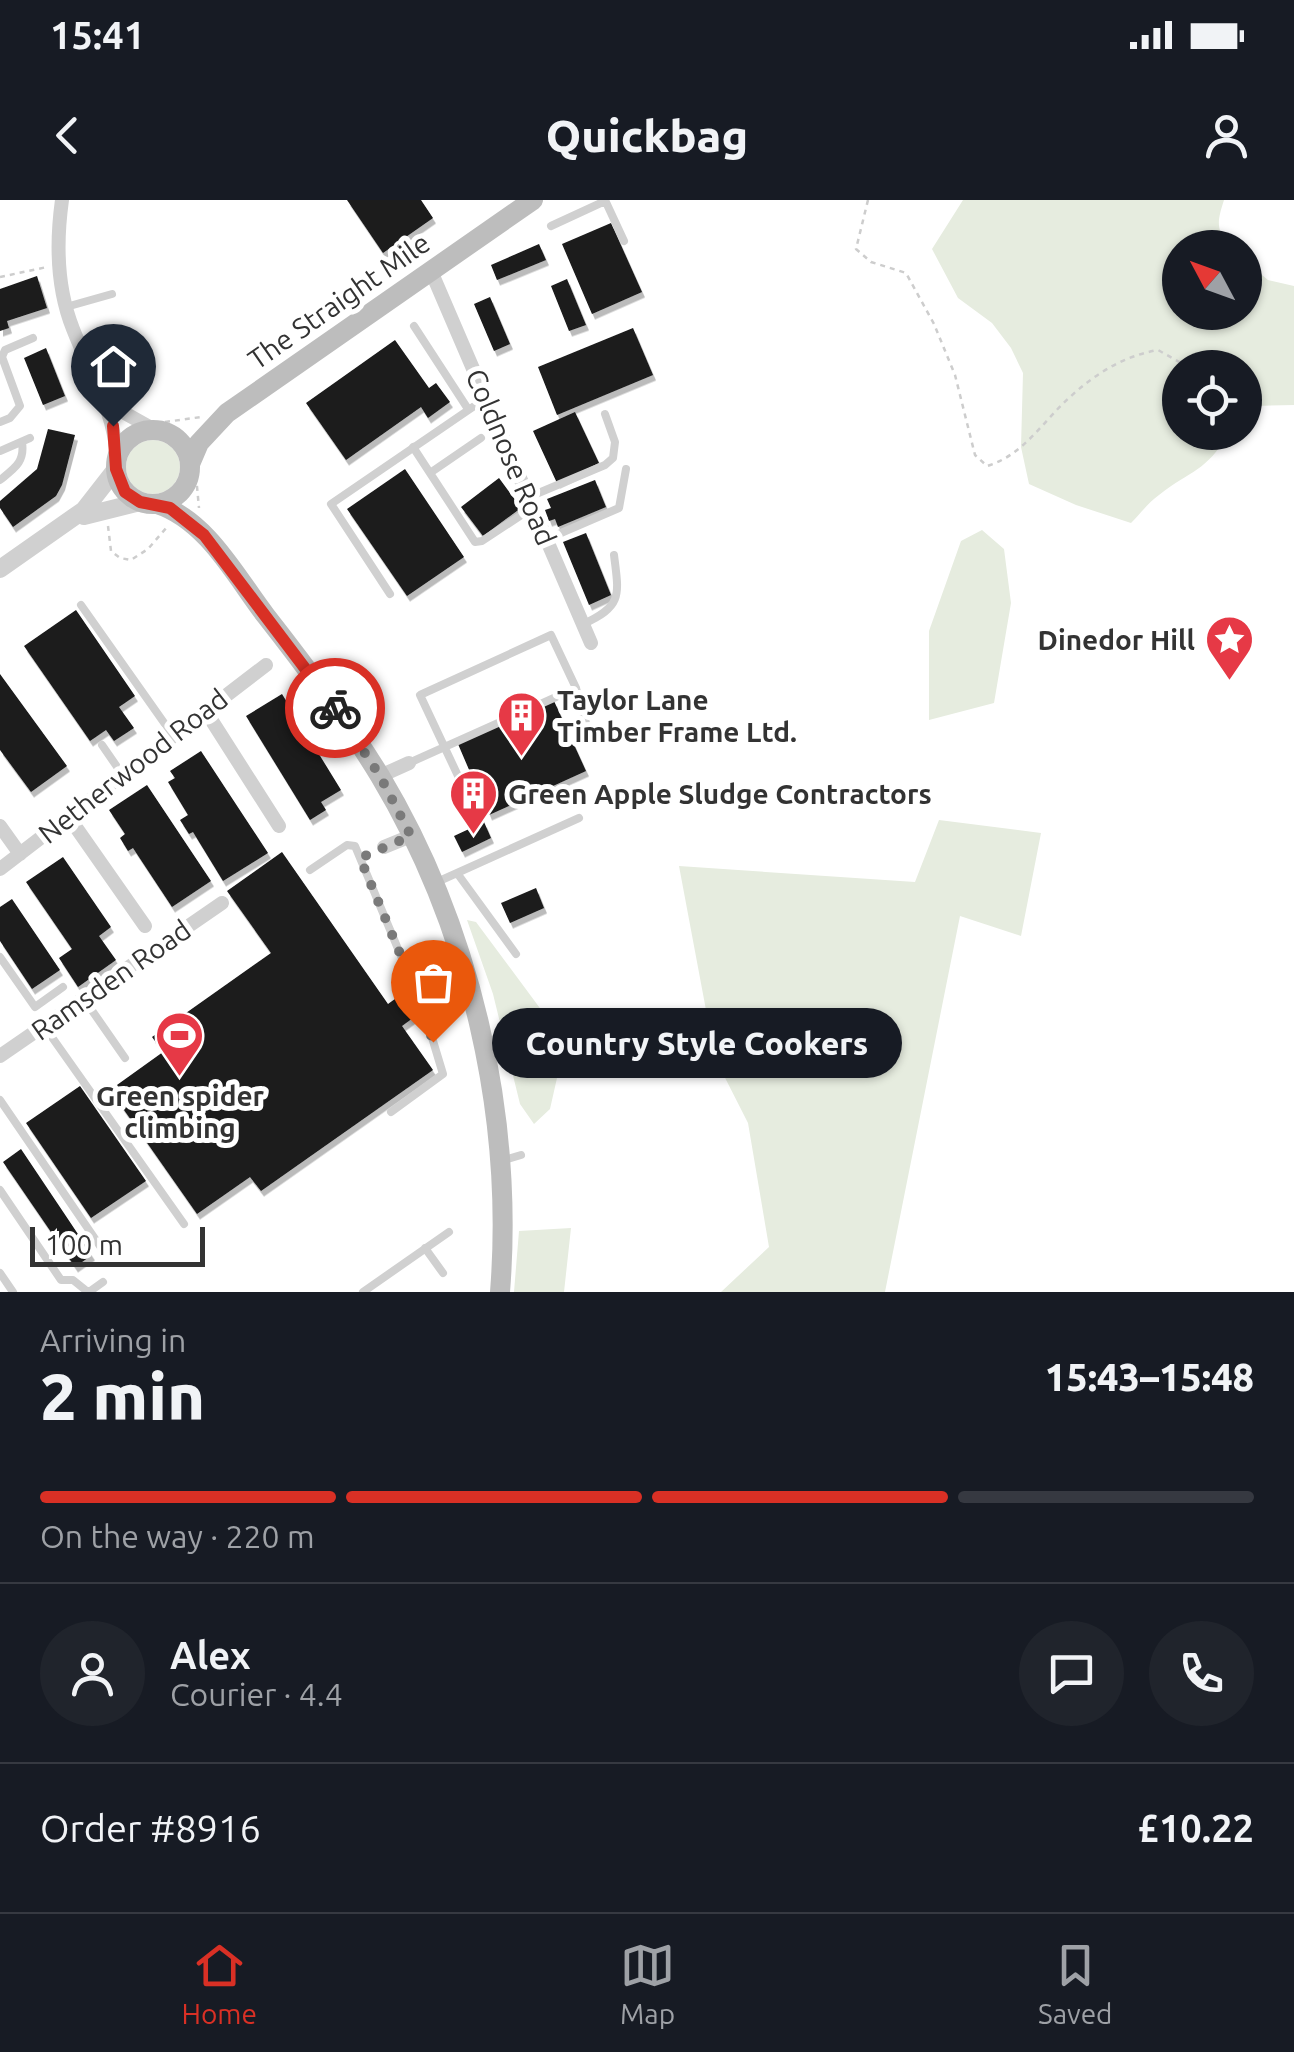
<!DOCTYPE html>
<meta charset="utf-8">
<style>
:root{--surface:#171b24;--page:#20242c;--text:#f1f3f6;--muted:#9ea1a6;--line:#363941;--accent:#d93025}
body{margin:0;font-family:Ubuntu,sans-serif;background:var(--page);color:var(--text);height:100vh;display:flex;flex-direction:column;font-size:38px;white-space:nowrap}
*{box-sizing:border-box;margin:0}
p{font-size:32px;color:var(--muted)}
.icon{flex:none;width:55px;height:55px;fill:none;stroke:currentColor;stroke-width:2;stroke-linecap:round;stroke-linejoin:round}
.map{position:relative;height:1092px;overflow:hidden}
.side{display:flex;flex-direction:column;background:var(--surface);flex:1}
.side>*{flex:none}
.needle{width:65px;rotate:311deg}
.fabs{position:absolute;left:1162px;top:30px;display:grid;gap:20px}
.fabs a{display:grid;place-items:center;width:100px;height:100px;border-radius:50%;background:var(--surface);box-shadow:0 2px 8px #0004;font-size:50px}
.scale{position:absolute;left:30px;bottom:25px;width:175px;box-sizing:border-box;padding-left:10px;border:5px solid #333;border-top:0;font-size:28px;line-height:35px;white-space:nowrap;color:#333;-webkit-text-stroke:8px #fff;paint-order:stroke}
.pin{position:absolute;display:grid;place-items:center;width:85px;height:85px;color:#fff;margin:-102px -42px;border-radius:50% 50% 50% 0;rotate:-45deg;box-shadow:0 0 10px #0007}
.pin .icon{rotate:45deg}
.courier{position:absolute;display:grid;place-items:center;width:100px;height:100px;margin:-50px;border:8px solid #d93025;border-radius:50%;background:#fff;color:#222;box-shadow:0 2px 12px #0007}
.bubble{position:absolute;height:70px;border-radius:35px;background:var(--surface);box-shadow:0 2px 8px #0004;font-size:32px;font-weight:800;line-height:70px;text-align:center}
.summary em{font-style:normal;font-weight:800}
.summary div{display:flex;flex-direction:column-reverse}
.summary{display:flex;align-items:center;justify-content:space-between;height:170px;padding:0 40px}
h1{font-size:65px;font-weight:800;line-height:75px}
.bar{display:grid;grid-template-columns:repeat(4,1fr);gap:15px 10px;align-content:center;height:120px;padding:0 40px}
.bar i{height:12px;border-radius:8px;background:var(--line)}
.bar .on{background:var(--accent)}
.bar p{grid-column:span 4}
.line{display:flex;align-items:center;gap:25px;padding:0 40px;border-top:2px solid var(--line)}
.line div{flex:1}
.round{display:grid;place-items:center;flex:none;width:105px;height:105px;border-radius:52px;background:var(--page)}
.status{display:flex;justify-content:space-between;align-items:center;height:70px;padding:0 50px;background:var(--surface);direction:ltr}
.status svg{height:28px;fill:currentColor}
header{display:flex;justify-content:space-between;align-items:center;height:130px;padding:0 40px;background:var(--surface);font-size:45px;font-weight:800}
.dock{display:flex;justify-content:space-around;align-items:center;height:140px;border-top:2px solid var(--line);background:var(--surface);font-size:28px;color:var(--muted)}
.dock a{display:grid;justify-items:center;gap:5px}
.dock .on{color:var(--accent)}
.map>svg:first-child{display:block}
.green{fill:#e6ecdf}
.building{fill:#1a1a1a;filter:url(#shadow)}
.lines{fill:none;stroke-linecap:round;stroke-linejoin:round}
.path{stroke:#cdcdcd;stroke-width:2.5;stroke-dasharray:5 5;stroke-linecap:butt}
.service{stroke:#d0d0d0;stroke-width:8}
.minor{stroke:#d0d0d0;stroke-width:14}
.tertiary{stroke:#d0d0d0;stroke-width:18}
.secondary{stroke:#bdbdbd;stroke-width:20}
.done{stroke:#7a7a7a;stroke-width:10;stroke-dasharray:0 18}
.route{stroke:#d93025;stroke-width:12}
.labels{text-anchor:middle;stroke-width:10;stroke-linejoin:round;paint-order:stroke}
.street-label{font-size:28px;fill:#333;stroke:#fff}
.poi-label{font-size:28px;font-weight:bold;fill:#333;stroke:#fff;text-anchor:start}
</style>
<div class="status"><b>15:41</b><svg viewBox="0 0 49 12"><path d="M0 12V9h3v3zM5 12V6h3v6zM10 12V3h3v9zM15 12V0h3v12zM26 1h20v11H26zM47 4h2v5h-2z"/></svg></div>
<header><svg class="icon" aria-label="back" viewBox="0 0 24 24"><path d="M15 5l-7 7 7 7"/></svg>Quickbag<svg class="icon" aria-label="person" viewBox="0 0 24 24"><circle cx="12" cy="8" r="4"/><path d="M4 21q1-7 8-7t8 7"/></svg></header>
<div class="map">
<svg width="1294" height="1092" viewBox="0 0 1294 1092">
<defs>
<filter id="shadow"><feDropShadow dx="3" dy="5.5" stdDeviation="0" flood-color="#0004"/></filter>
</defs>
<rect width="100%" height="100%" fill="#fff"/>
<path class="green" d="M963,0H1224C1217,22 1215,31 1232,47L1180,48V112H1245V61L1268,80L1294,86V205L1253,206L1245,216V168H1180V232L1229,233C1205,273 1192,269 1159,295C1149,302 1140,314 1131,323L1076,305L1029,284L1021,247L1023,173L1011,148L992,123L958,98L932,49Z
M126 267a27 27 0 1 1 54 0a27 27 0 1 1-54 0Z
M982,330L1004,349L1011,403L994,503L929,520V431L961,341Z
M939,620L1041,633L1021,736L960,716L885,1092H721L769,1047L748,923L715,858L679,666L915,682Z
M467,720L476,722L548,819L557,878L550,909L534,924L520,904L493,794Z
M571,1028L564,1092H514L519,1031Z"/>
<path class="building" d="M347,0H421L433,18L383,53Z
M611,23L642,92L592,114L562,44Z
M539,44L546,60L497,80L491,65Z
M37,76L47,108L7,121L9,128L0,131V89Z
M567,79L586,125L569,131L551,86Z
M490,97L510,144L494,151L474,104Z
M633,128L653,175L557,215L538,167Z
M395,140L429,188L436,183L450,202L428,218L421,207L346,260L306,203Z
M46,148L65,196L43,205L24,158Z
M575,212L599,263L557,283L533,231Z
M48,229L75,235L62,285L56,296L13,327L0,308V301L37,269Z
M405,269L464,357L407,396L347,309Z
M499,278L521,308L483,336L461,307Z
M595,280L606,307L558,327L555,319L549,321L545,310L551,308L547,299Z
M586,333L611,395L589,405L563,342Z
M76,410L135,496L119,507L134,528L114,541L106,530L90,541L24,446Z
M0,474L67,566L31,592L0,550Z
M282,494L341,590L321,602L326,610L310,620L246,516Z
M554,501L586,571L489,615L484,602L493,598L489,588L479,593L458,544Z
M201,551L268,653L223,681L193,632L189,634L180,620L188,615L168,582L175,578L170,571Z
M147,585L211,681L172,707L133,648L128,651L120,638L125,634L109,610Z
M484,622L491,638L462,652L454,636Z
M282,652L388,804L406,791L421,812L402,826L433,870L261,991L250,977L197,1014L110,890L163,852L152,837L271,753L227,691Z
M63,657L111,727L99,736L116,760L78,787L59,758L72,749L26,682Z
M536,688L544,708L510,723L501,703Z
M12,699L60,770L32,789L0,741V707Z
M80,886L146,981L91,1018L26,923Z
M21,949L92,1055L75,1067L3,962Z"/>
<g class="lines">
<path class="path" d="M868,0L856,49L871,62L906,73L934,124L955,175L975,255L987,266C1024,255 1043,221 1070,197C1096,173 1124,156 1158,150L1190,168
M0,77L47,67
M1245,214L1246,215
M165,222L201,217
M196,276L199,308
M108,326L111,351L120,358L131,360L148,349L167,327"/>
<path class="service" d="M605,0L624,41
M551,26L605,1
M66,107L112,94
M414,126L468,209
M0,222L10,218L20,206L2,157L5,150L33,138
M413,247L475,342L482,341L532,308
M0,251L30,238
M430,273L481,238
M0,280C15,268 25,262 22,242
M529,297L605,265L613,258L615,242L605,214
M547,339L619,308L626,269
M390,394L331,304L486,198
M81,405L172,534
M583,424C623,406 619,395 614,355
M102,545L122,574
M409,563L576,488
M475,612L420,495L551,435L576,488L590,537
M310,670L347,645L355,646L424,811L443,874L391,912
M457,673L516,754
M437,682L579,618
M0,757L35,807L63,787
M84,799L125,858
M44,826L184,1024
M0,900L102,1049
M504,960L521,955
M0,990L61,1080H73L88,1092
M425,1048L443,1073
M0,1073L13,1092
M89,1092L103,1082
M363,1092L449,1032"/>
<path class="minor" d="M62,0C56,43 57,89 73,129C90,173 115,211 117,260
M431,71L591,443
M105,194L121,211L155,230
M205,510L279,626
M380,576L409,563
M68,616L145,726
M0,626L20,654
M384,647L411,636
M0,669L266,465
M0,856L222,703"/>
<path class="tertiary" d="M84,316L140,302
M0,369L84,310L116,269"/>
<path class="secondary" d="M116 267a37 37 0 1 1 74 0a37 37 0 1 1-74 0Z
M190,264L199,243L227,213L533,0
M157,304C207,320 236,377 266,416C306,467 346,520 380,576C471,728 514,916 500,1092"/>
</g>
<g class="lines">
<path class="done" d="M335,508L380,576L411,636L360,658L424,811L433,842"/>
<path class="route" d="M113,226L116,269L125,292L140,302L170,308L204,335L335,508"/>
</g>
<defs>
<symbol id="sight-pin" viewBox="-11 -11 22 30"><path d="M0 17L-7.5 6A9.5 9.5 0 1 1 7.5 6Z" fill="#e63946" stroke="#fff"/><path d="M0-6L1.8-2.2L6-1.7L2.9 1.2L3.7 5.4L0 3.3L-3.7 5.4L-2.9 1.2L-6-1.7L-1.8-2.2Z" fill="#fff"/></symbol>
<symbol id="building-pin" viewBox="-11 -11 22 30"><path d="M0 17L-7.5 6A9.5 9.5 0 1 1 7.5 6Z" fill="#e63946" stroke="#fff"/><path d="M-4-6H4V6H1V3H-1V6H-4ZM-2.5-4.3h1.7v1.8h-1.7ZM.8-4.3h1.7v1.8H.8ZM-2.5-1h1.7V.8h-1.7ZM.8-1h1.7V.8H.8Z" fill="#fff"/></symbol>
<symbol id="stadium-pin" viewBox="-11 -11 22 30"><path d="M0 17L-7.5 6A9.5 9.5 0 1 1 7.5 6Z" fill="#e63946" stroke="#fff"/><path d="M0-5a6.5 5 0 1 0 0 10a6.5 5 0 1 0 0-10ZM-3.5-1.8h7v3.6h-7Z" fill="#fff"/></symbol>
</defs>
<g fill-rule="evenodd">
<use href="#sight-pin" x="1202" y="412" width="55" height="75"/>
<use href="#building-pin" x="494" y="488" width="55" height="75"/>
<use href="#building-pin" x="446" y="566" width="55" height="75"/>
<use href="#stadium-pin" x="152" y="808" width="55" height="75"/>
</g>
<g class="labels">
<g class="street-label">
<text transform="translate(339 101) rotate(-35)" y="10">The Straight Mile</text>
<text transform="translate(511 257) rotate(67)" y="10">Coldnose Road</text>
<text transform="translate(133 566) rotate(-38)" y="10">Netherwood Road</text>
<text transform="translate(111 780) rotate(-35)" y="10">Ramsden Road</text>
</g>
<g class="poi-label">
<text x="1195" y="450" text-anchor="end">Dinedor Hill</text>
<text x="557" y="510">Taylor Lane<tspan x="557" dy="32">Timber Frame Ltd.</tspan></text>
<text x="508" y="604">Green Apple Sludge Contractors</text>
<text x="180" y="906" text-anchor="middle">Green spider<tspan x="180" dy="32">climbing</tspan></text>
</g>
</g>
</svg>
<div class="fabs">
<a><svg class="needle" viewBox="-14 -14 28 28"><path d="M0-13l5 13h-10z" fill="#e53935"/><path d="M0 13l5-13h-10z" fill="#9ea1a6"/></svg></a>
<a><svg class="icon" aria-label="locate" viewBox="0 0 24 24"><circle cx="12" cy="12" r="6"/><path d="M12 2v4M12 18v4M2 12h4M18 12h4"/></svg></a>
</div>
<div class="scale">100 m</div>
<div class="pin" style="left:433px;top:842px;background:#ea580c"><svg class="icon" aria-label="bag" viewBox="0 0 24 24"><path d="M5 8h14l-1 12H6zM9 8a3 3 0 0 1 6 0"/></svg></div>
<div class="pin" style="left:113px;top:226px;background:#1f2937"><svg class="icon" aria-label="home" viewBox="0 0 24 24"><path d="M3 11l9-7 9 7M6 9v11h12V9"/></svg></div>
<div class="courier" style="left:335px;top:508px"><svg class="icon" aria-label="bike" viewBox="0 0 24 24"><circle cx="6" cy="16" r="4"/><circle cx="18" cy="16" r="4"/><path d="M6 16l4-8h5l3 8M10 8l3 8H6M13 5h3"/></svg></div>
<div class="bubble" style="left:492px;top:808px;width:410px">Country Style Cookers</div>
</div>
<section class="side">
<div class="summary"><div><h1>2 min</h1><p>Arriving in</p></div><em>15:43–15:48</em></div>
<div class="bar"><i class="on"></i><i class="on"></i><i class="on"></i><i></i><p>On the way · 220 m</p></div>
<div class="line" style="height:180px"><a class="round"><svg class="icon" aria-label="person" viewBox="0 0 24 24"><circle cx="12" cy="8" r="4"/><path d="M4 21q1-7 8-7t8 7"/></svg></a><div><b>Alex</b><p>Courier · 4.4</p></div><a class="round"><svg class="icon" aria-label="chat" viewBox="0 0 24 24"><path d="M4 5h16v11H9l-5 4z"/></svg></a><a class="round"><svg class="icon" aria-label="phone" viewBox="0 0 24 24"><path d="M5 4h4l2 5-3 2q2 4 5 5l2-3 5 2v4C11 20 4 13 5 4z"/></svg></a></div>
<div class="line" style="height:130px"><div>Order #8916</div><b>£10.22</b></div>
</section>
<nav class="dock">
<a class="on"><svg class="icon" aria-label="home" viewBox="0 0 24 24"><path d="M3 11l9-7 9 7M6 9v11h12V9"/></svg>Home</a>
<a><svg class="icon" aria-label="map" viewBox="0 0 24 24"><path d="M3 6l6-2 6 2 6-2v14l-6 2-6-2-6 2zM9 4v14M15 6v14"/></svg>Map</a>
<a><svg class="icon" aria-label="saved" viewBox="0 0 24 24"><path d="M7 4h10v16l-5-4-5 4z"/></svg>Saved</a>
</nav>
